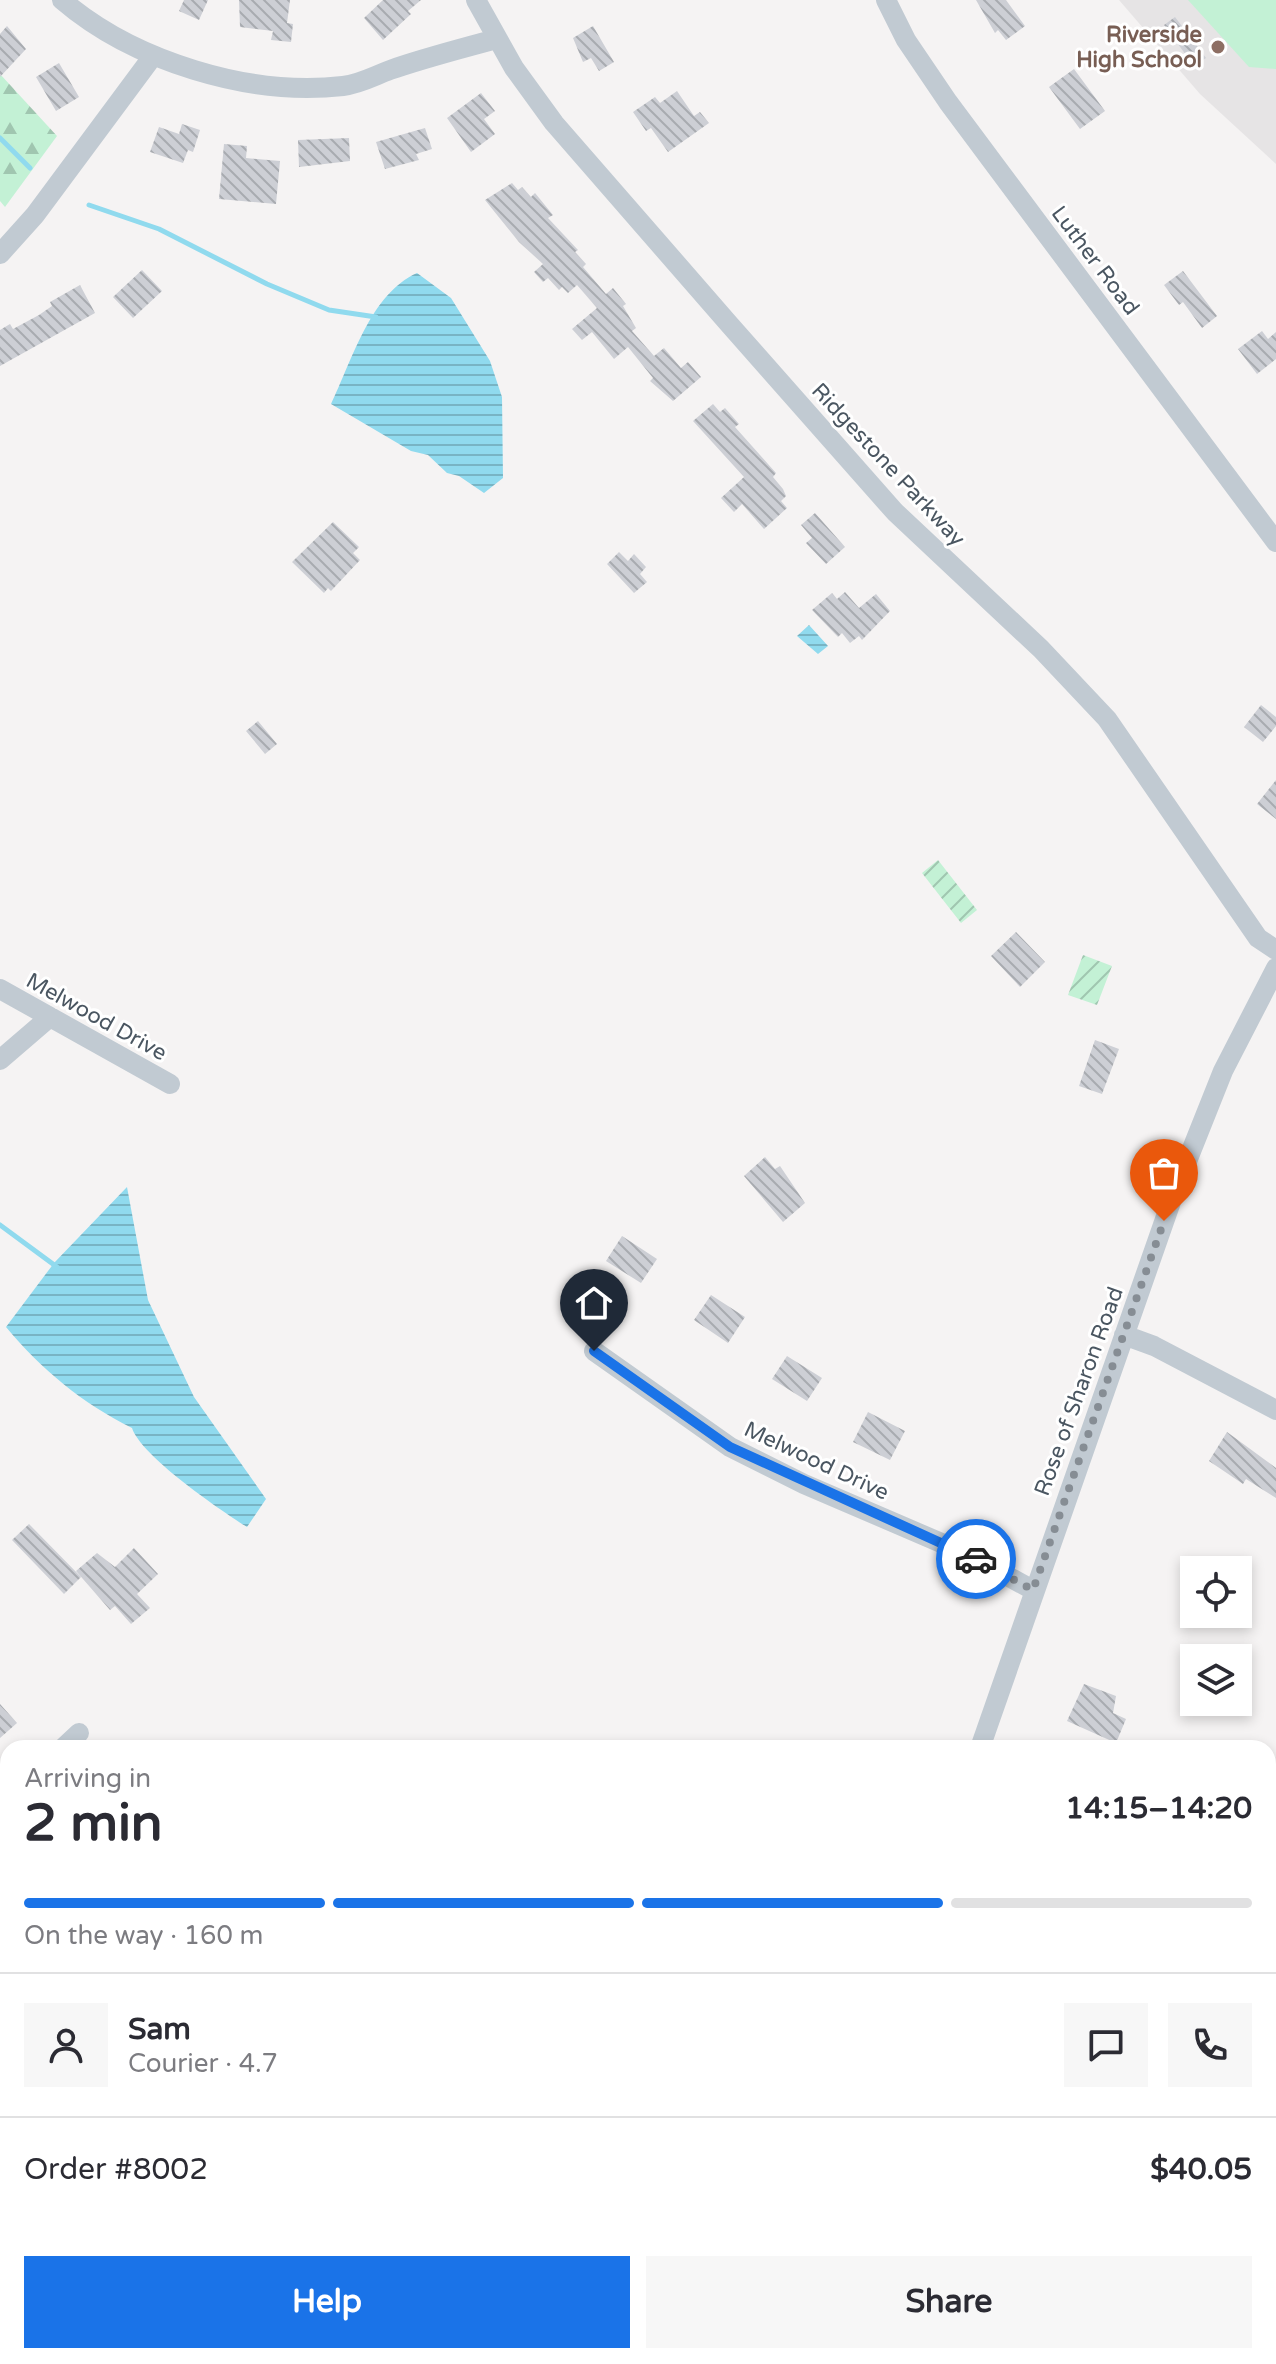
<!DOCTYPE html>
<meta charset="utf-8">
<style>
:root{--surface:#fff;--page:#f7f7f7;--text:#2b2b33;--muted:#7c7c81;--line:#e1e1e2;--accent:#1a73e8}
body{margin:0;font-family:"Varela Round",sans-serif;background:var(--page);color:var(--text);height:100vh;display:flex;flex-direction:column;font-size:30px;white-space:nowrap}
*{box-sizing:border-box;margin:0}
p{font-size:26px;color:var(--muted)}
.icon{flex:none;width:44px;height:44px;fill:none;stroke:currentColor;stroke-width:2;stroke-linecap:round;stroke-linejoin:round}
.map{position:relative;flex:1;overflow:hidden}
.sheet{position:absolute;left:0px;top:1740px;width:1276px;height:624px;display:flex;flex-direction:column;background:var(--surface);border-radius:24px 24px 0 0;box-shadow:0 4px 12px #0003}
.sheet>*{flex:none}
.fabs{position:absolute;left:1180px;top:1556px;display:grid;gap:16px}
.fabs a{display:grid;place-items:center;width:72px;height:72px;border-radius:0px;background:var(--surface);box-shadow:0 4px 12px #0003;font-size:40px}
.pin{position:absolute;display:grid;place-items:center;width:68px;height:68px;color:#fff;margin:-82px -34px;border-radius:50% 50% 50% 0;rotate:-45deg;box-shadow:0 0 8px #0007}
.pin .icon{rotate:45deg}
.courier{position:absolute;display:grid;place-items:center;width:80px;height:80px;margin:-40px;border:6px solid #1a73e8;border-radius:50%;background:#fff;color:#222;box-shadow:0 2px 10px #0007}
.head em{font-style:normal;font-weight:700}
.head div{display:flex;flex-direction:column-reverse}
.head{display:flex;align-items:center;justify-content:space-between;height:136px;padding:0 24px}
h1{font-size:52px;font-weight:700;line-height:60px}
.bar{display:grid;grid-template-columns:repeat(4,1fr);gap:12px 8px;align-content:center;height:96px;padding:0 24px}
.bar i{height:10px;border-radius:6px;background:var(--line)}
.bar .selected{background:var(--accent)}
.bar p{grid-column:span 4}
.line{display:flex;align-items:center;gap:20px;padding:0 24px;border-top:2px solid var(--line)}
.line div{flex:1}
.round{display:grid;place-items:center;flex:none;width:84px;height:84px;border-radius:0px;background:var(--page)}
.cta{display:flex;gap:16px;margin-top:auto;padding:16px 24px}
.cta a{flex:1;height:92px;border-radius:0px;background:var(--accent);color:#fff;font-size:32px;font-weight:700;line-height:92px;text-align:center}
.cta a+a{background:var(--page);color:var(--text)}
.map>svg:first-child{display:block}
.education{fill:#e6e4e5}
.grass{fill:#c3f1d5}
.forest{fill:url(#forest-firs)}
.garden{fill:url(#garden-furrows)}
.water{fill:url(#water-rules)}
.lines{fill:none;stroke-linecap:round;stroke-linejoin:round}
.stream{stroke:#90daee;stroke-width:5}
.building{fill:url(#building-back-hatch)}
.path{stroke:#7ad0a6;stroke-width:3;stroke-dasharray:6 4;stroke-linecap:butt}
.minor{stroke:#c1cad2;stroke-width:20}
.done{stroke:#868d94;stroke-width:8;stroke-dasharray:0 14.4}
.route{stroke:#1a73e8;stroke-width:10}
.education-dot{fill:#8d6e63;stroke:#fff;stroke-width:3}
.labels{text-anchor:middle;stroke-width:6;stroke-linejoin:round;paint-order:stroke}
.education-label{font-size:22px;font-weight:bold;fill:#785e54;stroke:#fff;text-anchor:end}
.street-label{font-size:22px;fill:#4a5661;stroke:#fff}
</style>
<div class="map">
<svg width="1276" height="2364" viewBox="0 0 1276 2364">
<defs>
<pattern id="forest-firs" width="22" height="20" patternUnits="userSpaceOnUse" patternTransform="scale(2)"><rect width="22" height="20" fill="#c3f1d5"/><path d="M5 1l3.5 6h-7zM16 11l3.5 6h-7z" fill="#a0c6b0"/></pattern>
<pattern id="garden-furrows" width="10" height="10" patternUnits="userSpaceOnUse" patternTransform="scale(2)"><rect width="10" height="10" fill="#c3f1d5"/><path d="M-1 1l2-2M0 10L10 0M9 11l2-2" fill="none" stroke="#a0c6b0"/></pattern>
<pattern id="water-rules" width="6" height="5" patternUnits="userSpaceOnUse" patternTransform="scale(2)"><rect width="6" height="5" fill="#90daee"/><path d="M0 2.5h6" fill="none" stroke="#78b4c4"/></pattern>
<pattern id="building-back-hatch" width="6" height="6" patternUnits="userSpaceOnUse" patternTransform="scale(2)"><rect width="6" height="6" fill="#cdcfd5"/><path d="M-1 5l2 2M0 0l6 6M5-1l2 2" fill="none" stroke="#a8abb0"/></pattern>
</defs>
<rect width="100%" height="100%" fill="#f5f3f3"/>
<path class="education" d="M1119,0H1276V164L1200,94Z"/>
<path class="grass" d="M1188,0H1276V69L1249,67Z"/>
<path class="forest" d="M0,74L57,136L5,207L0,201Z"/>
<path class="garden" d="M938,860L977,910L961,923L922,873Z
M1083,955L1112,966L1097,1005L1068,995Z"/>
<path class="water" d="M417,273L451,298L490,361L502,397L503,478L484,493L459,476L447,473L428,455L411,451L331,404C352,361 370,294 417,273Z
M809,625L828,646L818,654L797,636Z
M127,1187L148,1300L194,1397L266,1499L247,1527C220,1510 141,1456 132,1428C82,1403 42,1370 6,1327L54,1263Z"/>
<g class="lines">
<path class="stream" d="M0,138L30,168
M89,205L159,229L267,284L329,310L376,317
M0,1225L57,1267"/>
</g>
<path class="building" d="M184,0H208L199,20L179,11Z
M239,0H290L287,23L293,24L291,42L271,40L273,31L240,27Z
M383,0H421L408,11L411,14L383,40L364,18Z
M976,0H1006L1025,26L1006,40L998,30L995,33Z
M1175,17L1206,58L1194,66L1164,25Z
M7,26L26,49L0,77V34Z
M593,26L614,62L599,71L591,58L583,62L573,38Z
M59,63L79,97L56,111L36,77Z
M1074,69L1105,111L1080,129L1049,87Z
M677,91L694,116L700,112L709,123L668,152L651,128L646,131L633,112L655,97L660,103Z
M481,93L495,111L484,119L495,134L471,152L447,118Z
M182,124L200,130L193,152L188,150L183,163L150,152L159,127L179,134Z
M425,128L432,149L416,154L419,160L385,169L376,142Z
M349,138L350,161L299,167L298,140Z
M224,144L247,146L246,158L280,161L276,204L219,199Z
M512,183L518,190L522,187L531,197L535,193L553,215L548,218L578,250L575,252L586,264L583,267L606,294L613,288L626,304L623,306L636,328L632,331L654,356L664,348L681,368L688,362L701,377L673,401L650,381L653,378L628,347L614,359L592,332L582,340L572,329L597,308L577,285L568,293L562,287L559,290L548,278L543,282L534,272L543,264L519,242L485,200Z
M142,270L162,291L133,318L113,297Z
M1183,271L1217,316L1202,328L1183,302L1179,305L1164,285Z
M80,285L95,313L0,366V330L10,324L13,329L39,315L52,306L50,302Z
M1262,331L1268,339L1276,332V359L1257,374L1238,349Z
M713,404L720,412L725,408L739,424L735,427L776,473L773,477L783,489L786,496L781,501L787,508L764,529L742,504L734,512L721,498L744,477L693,421Z
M815,513L845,547L826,564L806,543L812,538L801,525Z
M333,522L359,547L353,553L360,560L331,591L328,588L324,593L292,562Z
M619,552L628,561L634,554L646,567L640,574L647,582L634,593L607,564Z
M845,592L859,608L876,594L890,611L862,640L859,636L850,643L842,633L838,637L812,610L832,593L837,599Z
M1261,705L1276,717V726L1263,742L1244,727Z
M258,721L277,744L265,754L246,731Z
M1276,780V819L1257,804Z
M1016,932L1045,962L1020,987L991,956Z
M1095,1040L1119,1049L1102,1094L1079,1086Z
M765,1157L775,1169L780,1166L805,1203L783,1222L744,1176Z
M622,1236L657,1259L641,1283L606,1261Z
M711,1295L745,1317L728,1343L694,1320Z
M787,1356L822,1378L807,1401L772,1379Z
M868,1412L905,1431L890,1460L853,1442Z
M1227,1432L1276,1468V1498L1246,1479L1243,1484L1209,1461Z
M29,1524L81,1577L64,1594L12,1540Z
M134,1548L158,1574L137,1594L150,1608L131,1624L115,1606L110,1610L76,1571L97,1553L115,1567Z
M1084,1684L1116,1696L1113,1713L1126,1719L1116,1743L1067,1721Z
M0,1704L17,1723L0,1738Z"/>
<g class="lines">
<path class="path" d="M920,2356V2364"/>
<path class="minor" d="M62,0C133,61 250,97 343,86C360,84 374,76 390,70C424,58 460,49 496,39
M476,0L514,68L554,123L729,324L895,512L1041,649L1107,719L1258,938L1276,950
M886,0L906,40L948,102L1276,542
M0,254L35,215L153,56
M0,989L170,1084
M0,1060L50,1017
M1124,1335L1154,1346L1276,1410
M594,1351L730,1447L804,1484L967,1554L1033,1590
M63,1748L79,1733
M980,1748L1172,1199L1223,1071L1276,968
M0,1803L8,1796
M1268,1928H1276
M1268,2294H1276
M891,2356V2364
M248,2364L257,2356"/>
</g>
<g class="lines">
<path class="done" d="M976,1559L1033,1590L1164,1221"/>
<path class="route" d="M594,1351L730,1447L976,1559"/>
</g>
<circle class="education-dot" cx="1218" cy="47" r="8"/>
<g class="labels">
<g class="education-label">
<text x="1202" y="42">Riverside<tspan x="1202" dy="25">High School</tspan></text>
</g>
<g class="street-label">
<text transform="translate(1096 260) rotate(53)" y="8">Luther Road</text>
<text transform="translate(889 464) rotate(47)" y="8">Ridgestone Parkway</text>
<text transform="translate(97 1016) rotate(29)" y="8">Melwood Drive</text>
<text transform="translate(1078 1391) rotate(-70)" y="8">Rose of Sharon Road</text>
<text transform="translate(817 1460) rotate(25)" y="8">Melwood Drive</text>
</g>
</g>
</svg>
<div class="fabs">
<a><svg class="icon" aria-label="locate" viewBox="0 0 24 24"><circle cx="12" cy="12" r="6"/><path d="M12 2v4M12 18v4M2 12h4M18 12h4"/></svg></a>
<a><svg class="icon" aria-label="layers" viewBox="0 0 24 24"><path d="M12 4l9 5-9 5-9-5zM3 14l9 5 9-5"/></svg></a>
</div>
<div class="pin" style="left:1164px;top:1221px;background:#ea580c"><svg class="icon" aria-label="bag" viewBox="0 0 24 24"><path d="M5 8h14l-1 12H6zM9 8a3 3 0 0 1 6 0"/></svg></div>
<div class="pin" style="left:594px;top:1351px;background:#1f2937"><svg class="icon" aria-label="home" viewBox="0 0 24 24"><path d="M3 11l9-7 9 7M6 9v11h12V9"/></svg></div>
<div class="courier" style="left:976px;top:1559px"><svg class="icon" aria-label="car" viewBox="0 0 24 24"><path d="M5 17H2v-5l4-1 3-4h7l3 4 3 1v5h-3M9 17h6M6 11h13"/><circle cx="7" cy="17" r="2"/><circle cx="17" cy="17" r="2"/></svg></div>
<section class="sheet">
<div class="head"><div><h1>2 min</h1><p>Arriving in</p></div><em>14:15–14:20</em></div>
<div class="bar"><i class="selected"></i><i class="selected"></i><i class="selected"></i><i></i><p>On the way · 160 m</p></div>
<div class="line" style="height:144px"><a class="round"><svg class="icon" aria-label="person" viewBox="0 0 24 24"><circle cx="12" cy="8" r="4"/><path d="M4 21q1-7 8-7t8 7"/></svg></a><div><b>Sam</b><p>Courier · 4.7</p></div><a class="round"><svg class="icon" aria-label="chat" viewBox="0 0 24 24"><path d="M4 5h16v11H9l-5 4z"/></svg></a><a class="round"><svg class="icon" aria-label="phone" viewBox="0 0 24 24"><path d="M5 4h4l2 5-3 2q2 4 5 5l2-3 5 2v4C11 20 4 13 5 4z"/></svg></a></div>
<div class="line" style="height:104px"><div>Order #8002</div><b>$40.05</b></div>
<div class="cta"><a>Help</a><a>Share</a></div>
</section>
</div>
